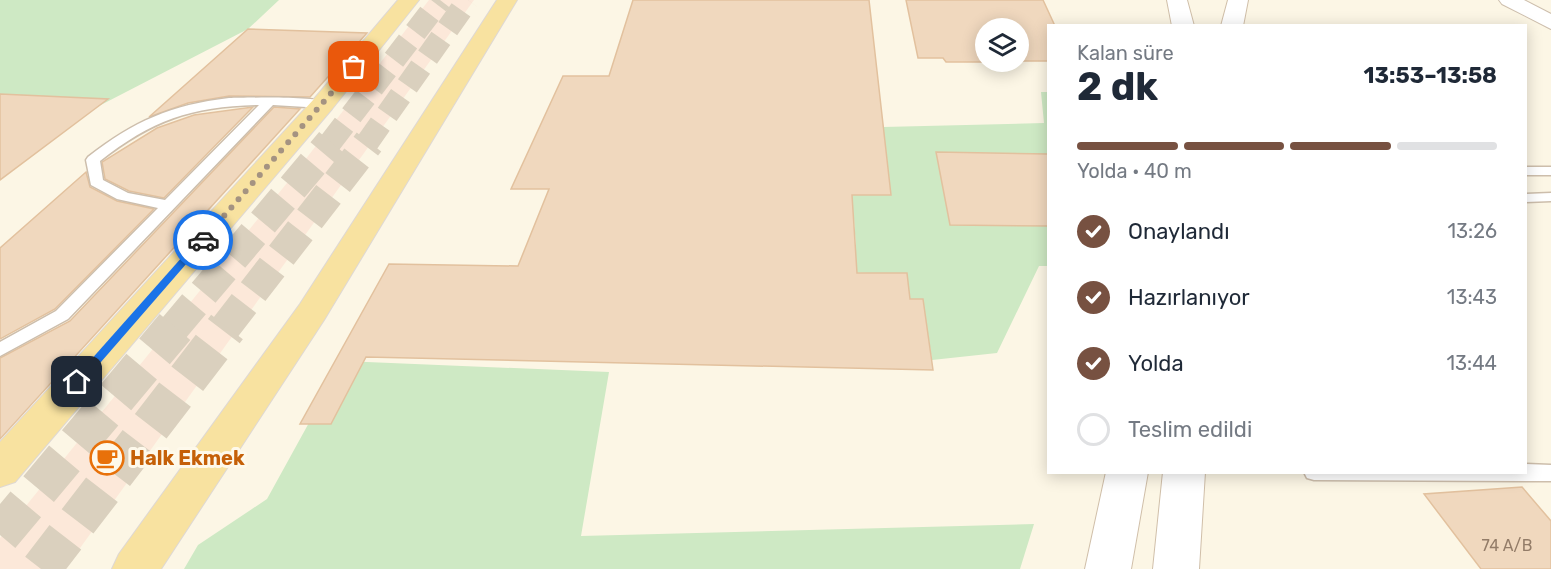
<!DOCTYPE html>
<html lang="tr">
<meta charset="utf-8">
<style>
:root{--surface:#fff;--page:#f2f2f3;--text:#1f2937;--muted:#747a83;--line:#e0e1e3;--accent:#775141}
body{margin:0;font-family:Rubik,sans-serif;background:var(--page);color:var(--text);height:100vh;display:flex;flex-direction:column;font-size:22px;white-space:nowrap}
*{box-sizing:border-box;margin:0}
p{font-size:20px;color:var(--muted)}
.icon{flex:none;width:33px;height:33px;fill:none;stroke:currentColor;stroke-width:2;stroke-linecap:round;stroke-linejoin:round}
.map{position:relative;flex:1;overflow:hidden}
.drawer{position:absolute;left:1047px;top:24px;width:480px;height:450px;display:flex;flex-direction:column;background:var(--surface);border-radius:0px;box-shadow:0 3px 15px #0003}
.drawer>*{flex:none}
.fabs{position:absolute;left:975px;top:18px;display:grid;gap:12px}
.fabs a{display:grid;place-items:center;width:54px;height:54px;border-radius:50%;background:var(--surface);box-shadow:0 3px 15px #0003;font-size:30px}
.pin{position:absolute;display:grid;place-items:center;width:51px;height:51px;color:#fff;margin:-26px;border-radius:12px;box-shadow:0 3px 9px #0006}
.courier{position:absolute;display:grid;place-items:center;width:60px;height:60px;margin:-30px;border:4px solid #1a73e8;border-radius:50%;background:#fff;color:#222;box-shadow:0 2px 8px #0007}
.head em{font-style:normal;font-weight:700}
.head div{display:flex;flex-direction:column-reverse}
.head{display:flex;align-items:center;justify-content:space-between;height:102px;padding:0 30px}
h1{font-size:39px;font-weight:700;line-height:45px}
.bar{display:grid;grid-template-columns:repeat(4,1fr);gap:9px 6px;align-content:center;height:72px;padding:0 30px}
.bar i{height:8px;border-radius:4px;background:var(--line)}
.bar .selected{background:var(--accent)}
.bar p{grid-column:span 4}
ol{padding:0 30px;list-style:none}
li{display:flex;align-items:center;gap:18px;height:66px}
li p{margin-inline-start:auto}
li .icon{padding:6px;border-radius:50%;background:var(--accent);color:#fff;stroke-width:4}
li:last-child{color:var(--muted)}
li i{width:33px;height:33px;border:3px solid var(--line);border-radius:50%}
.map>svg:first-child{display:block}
.commercial{fill:#fce8d9}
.green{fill:#cee9c4}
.building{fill:#f0d8be;stroke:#e2c19e;stroke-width:1.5}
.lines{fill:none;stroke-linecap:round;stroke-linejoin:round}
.primary-tunnel-far2{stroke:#dad0be;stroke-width:23;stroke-dasharray:23 12;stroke-linecap:butt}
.primary-tunnel-far1{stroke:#dad0be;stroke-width:31;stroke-dasharray:31 15;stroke-linecap:butt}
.primary-tunnel{stroke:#dad0be;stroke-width:40;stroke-dasharray:40 20;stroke-linecap:butt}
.service-casing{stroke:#cdbeac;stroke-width:3}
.minor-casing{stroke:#cdbeac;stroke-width:2}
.secondary-casing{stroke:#d0bfa9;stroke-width:2}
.primary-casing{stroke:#ded8d4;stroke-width:2}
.service{fill:#fff;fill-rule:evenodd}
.minor{fill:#fff;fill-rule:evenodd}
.secondary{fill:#fff;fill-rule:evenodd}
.primary{fill:#f8e2a0;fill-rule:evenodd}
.route{fill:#1a73e8}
.done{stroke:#a49381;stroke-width:6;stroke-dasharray:0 10.8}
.labels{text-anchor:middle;stroke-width:6;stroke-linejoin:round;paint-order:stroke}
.near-number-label{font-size:16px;fill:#937c68}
.near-food-label{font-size:20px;font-weight:bold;fill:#c56008;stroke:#fef9eb;text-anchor:start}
</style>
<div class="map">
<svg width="1551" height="569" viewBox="0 0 1551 569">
<rect width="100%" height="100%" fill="#fcf6e5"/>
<path class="commercial" d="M429,0H474L65,569H0V538L291,178Z"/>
<path class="green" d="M0,0H279L248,29L95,108L87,98L0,94Z
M1041,92H1048V266H1039L997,353L932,360L923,300L910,299L907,274L832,272V247L856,248L854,218L816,194L891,195L883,127L1044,123Z
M343,361L609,372L581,536L1034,524L1020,569H184L198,545L267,499Z"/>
<path class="building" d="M633,0H869L891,195H852L857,273H907L910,299H923L933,370L366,357L331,424H300L389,264L518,266L549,189H511L563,76H609Z
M906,0H1043L1055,26H1048V61H1018V28H986V62H1014H946L943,58H918Z
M248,29L367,33L310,97L229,96L188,103L149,117Z
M0,94L108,99L0,180Z
M253,107L164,198L129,191L105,179L102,162L157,128L194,115Z
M274,107L300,109L0,439V358L70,321Z
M936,152L1048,154V226L950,225Z
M86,172L90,187L117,201L154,209L55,309L0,339V248Z
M1522,487L1551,521V569H1481L1424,494Z"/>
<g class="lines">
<path class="primary-tunnel-far2" d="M330,143L440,0
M367,143L468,0"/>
<path class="primary-tunnel-far1" d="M174,328L331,142
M225,328L369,142"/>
<path class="primary-tunnel" d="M0,535L175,327
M41,569L227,327"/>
<defs>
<path id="service" d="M229,98C247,98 319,95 329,104L323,108L273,105L68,319L0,356V342L56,311L158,208L117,199L91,185L86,160L88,157C134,121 171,105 229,98ZM259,105L165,200L128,193L103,180L100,161C152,120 193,106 259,105Z
M1526,167H1551V175H1526Z
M1551,193V201L1526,202V194Z
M1526,464L1551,465V481L1314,480L1307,478L1304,472H1526Z"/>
<path id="minor" d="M1499,0H1524L1551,14V29L1502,4Z"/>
<path id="secondary" d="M1167,0H1187L1194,26H1172Z
M1228,0H1248L1243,26H1221Z
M1106,472H1148L1131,569H1085Z
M1163,472H1205L1199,569H1153Z"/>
<path id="primary" d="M398,0H419L332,109L15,482L0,487V442L314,99Z
M497,0H517L324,320L161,569H112L119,554L300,304Z"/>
</defs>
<use href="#service" class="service-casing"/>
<use href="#minor" class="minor-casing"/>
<use href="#secondary" class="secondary-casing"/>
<use href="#primary" class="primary-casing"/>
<use href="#service" class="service"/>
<use href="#minor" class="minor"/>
<use href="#secondary" class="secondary"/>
<use href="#primary" class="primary"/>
</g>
<path class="route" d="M199,238L207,240L81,385H73V380Z"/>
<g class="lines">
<path class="done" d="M203,240L354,67"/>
</g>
<defs>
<symbol id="cafe-ring" viewBox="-11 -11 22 22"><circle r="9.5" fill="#fef9eb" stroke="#e8710a" stroke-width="1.5"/><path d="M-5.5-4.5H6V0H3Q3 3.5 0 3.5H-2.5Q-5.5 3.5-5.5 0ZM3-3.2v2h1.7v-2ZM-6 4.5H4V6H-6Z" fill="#e8710a"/></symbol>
</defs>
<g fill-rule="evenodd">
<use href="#cafe-ring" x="88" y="439" width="38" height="38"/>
</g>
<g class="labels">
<g class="near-number-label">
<text x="1507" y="551">74 A/B</text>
</g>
<g class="near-food-label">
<text x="130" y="465">Halk Ekmek</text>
</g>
</g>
</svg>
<div class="fabs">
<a><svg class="icon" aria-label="layers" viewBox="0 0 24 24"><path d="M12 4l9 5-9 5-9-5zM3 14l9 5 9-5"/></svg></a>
</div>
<div class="pin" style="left:354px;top:67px;background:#ea580c"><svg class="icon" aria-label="bag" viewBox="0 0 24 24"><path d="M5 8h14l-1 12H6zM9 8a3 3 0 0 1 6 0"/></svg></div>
<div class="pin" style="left:77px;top:382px;background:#1f2937"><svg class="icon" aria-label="home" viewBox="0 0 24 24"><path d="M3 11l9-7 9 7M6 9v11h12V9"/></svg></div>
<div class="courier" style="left:203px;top:240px"><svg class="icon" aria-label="car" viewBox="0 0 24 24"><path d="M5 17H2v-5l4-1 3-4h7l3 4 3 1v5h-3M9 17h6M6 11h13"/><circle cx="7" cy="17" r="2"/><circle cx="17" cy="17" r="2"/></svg></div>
<section class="drawer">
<div class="head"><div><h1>2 dk</h1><p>Kalan süre</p></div><em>13:53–13:58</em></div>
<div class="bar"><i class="selected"></i><i class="selected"></i><i class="selected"></i><i></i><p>Yolda · 40 m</p></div>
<ol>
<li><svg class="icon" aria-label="check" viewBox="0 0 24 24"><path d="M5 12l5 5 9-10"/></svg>Onaylandı<p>13:26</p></li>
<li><svg class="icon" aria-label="check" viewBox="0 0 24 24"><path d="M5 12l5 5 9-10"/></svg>Hazırlanıyor<p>13:43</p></li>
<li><svg class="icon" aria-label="check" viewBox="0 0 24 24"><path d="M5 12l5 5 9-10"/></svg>Yolda<p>13:44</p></li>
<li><i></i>Teslim edildi</li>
</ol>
</section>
</div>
